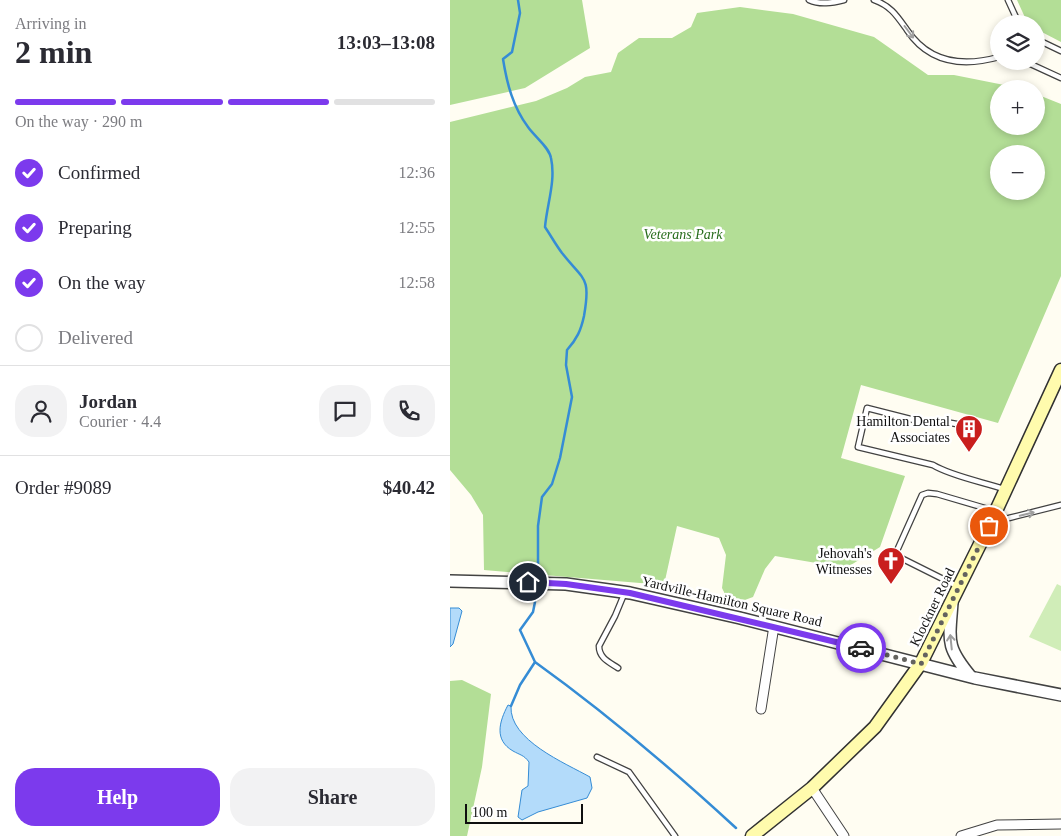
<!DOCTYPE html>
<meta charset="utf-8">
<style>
:root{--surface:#fff;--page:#f2f2f3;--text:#2b2b33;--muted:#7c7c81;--line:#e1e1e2;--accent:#7c3aed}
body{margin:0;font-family:Georgia,serif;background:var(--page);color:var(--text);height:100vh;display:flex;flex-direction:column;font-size:19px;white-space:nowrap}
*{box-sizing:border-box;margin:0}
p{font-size:16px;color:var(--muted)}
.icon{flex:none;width:28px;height:28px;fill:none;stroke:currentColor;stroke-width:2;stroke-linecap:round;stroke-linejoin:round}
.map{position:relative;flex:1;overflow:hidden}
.panel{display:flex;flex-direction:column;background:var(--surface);width:450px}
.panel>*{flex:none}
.controls{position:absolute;left:540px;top:15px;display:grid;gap:10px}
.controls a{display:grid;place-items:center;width:55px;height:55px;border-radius:50%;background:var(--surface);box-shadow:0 2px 8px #0003;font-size:25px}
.scale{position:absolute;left:15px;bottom:12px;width:118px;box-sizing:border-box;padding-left:5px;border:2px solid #0f0f0f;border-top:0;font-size:14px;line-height:18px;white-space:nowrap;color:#0f0f0f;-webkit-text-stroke:4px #fff;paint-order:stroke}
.pin{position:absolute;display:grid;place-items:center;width:42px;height:42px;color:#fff;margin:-21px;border:2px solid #fff;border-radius:50%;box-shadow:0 1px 5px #0007}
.courier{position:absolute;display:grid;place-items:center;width:50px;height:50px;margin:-25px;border:4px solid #7c3aed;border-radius:50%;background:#fff;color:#222;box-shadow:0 1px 6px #0007}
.summary em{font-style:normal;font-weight:700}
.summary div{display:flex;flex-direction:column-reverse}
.summary{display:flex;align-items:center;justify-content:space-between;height:85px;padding:0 15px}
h1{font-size:32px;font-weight:700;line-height:38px}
.bar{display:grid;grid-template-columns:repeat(4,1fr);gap:8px 5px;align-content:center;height:60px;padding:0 15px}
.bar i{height:6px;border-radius:4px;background:var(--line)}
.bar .current{background:var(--accent)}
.bar p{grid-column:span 4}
.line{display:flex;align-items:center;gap:12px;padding:0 15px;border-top:1px solid var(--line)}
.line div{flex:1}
.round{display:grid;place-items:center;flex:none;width:52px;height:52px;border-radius:20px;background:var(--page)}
ol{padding:0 15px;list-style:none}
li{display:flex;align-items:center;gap:15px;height:55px}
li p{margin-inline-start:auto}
li .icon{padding:5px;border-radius:50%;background:var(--accent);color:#fff;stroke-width:4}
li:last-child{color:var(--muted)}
li i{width:28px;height:28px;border:2px solid var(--line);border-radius:50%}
.button{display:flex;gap:10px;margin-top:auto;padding:10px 15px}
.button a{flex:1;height:58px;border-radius:20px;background:var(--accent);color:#fff;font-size:20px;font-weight:700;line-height:58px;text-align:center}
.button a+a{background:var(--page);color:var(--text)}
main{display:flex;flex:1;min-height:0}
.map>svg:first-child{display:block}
.green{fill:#d0edb8}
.forest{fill:#b3de96;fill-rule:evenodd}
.water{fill:#b3dbfa;stroke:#358cd5}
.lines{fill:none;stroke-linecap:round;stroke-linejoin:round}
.stream{stroke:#358cd5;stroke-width:2.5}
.service-casing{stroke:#424242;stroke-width:7}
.minor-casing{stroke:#424242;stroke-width:11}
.tertiary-casing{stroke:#424242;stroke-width:14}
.secondary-casing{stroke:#313131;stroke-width:15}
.service{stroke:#fff;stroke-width:4.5}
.minor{stroke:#fff;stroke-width:9}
.tertiary{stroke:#fff;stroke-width:11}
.secondary{stroke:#fffbad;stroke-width:12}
.oneway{stroke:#9f9f9f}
.done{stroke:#63625e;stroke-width:5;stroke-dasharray:0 9}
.route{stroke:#7c3aed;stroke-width:6}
.labels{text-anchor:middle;stroke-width:5;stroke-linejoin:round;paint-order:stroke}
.park-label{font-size:14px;font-style:italic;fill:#276c1b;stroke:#fff}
.poi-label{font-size:14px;fill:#0f0f0f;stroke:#fff;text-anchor:end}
.street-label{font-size:14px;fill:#0f0f0f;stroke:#fff}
</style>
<main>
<section class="panel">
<div class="summary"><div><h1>2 min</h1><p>Arriving in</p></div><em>13:03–13:08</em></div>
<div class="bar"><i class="current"></i><i class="current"></i><i class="current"></i><i></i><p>On the way · 290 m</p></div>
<ol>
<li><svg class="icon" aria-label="check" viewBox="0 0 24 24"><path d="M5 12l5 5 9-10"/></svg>Confirmed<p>12:36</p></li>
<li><svg class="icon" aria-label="check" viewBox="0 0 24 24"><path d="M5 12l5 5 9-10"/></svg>Preparing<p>12:55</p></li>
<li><svg class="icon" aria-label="check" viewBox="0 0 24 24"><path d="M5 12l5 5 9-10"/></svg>On the way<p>12:58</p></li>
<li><i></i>Delivered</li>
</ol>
<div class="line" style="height:90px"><a class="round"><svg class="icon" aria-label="person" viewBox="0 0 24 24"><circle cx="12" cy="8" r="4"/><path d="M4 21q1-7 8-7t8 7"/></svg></a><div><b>Jordan</b><p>Courier · 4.4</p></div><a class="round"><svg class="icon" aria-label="chat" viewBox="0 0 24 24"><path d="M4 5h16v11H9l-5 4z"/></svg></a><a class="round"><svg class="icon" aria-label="phone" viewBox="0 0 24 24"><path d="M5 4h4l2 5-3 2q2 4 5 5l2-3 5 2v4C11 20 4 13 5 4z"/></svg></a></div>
<div class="line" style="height:65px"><div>Order #9089</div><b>$40.42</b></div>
<div class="button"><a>Help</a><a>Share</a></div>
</section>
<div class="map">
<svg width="611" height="836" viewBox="0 0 611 836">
<rect width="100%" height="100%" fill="#fffdf2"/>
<path class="green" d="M607,584L611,586V651L579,637Z"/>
<path class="forest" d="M0,0H132L140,48L75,88L0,105Z
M567,0H611V42L586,29V24H578Z
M290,7L343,14L424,37L478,75H504L574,89H549V126H586V94L611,104V276L548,423L411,385L391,458L455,476L430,547L396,568L325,556L315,569L303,597L292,601L277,598L272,588L276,555L269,538L227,526L214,585L34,570L33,515L21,495L0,470V122L86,101L117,88L135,77L161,72L168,53L189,38H222L241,27L247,13ZM549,154H586V191H549Z
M12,680L41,694L32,767L17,836H0V681Z"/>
<path class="water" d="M0,608H9L12,611L3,644L0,647Z
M58,705L61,706C59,740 115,763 140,777L142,788L137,798L88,812L72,820L68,817L72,790L78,786L79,762C74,755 70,755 63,751C44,740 49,722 58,705Z"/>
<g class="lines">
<path class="stream" d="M68,0L70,13L62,52L53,59C57,84 63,107 78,127C85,137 99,147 101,158C106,181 97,204 95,227C101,236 106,245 112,253C134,281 141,276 134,316C131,330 127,339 117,350L116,365L122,397L110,458L102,484L92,497L88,526V571
M85,662C156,713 222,769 286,828
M61,706L70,685L85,662L70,630L83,612L85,602"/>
<defs>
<path id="service" d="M359,0C370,5 382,3 394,0
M424,0C441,6 447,16 457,30C479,63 513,67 549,57
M558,0L569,24
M586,39L611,51
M574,61L611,78
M512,425L501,423L480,424L417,408L408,447L483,465C501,476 533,482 554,489
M543,519L559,518L611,505
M507,586L445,555L472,495L478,493L487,494L545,511
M168,668C159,662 149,658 149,646L165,616L175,592
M147,757L179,772L225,836"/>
<path id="minor" d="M311,709L324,626
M362,788L394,836
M511,836L547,825L611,824"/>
<path id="tertiary" d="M0,581L116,584L180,593L290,618L525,678L611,695
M502,603C499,642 496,647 521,677"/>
<path id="secondary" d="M302,836L362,788L425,727L471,663L539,526L611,370"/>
</defs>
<use href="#service" class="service-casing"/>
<use href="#minor" class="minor-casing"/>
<use href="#tertiary" class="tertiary-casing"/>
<use href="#secondary" class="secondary-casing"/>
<use href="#service" class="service"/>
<use href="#minor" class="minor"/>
<use href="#tertiary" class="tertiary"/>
<use href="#secondary" class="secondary"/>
</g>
<defs><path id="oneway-shaft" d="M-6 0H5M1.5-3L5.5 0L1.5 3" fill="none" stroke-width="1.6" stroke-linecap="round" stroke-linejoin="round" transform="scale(1.25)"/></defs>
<g class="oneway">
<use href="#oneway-shaft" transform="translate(459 32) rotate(53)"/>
<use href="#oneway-shaft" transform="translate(577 514) rotate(-14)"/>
<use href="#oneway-shaft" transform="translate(501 642) rotate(-96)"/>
</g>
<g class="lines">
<path class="done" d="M411,648L471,664L539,526"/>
<path class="route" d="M78,582L116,584L180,593L411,648"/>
</g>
<defs>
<symbol id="building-pin" viewBox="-11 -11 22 30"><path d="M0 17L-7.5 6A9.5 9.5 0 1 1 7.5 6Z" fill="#c91f1e" stroke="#fff"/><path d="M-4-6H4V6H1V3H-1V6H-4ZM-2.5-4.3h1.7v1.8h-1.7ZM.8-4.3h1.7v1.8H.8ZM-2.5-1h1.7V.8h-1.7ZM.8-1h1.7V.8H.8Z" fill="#fff"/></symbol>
<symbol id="church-pin" viewBox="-11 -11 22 30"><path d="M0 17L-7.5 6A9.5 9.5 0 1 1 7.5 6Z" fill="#c91f1e" stroke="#fff"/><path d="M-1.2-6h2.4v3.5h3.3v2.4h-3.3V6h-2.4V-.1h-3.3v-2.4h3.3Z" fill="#fff"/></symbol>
</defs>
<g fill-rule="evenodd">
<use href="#building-pin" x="503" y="413" width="32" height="43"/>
<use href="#church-pin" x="425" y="545" width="32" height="43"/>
</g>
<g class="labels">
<g class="park-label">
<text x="233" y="239">Veterans Park</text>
</g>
<g class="poi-label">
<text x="500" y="426">Hamilton Dental<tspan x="500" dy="16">Associates</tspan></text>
<text x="422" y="558">Jehovah's<tspan x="422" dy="16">Witnesses</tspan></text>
</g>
<g class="street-label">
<text transform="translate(282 601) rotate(13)" y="5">Yardville-Hamilton Square Road</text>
<text transform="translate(482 607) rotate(-64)" y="5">Klockner Road</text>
</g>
</g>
</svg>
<div class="controls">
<a><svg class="icon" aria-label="layers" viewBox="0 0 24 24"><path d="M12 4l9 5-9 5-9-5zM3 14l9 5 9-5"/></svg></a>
<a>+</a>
<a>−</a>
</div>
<div class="scale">100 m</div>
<div class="pin" style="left:539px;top:526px;background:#ea580c"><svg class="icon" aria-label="bag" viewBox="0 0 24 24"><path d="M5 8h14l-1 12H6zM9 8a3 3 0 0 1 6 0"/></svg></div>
<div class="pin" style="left:78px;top:582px;background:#1f2937"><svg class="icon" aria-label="home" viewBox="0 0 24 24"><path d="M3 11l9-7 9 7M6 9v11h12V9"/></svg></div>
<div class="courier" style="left:411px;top:648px"><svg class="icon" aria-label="car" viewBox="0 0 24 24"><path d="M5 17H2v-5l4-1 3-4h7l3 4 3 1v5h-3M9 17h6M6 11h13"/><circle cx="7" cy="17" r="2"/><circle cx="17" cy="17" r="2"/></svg></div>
</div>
</main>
